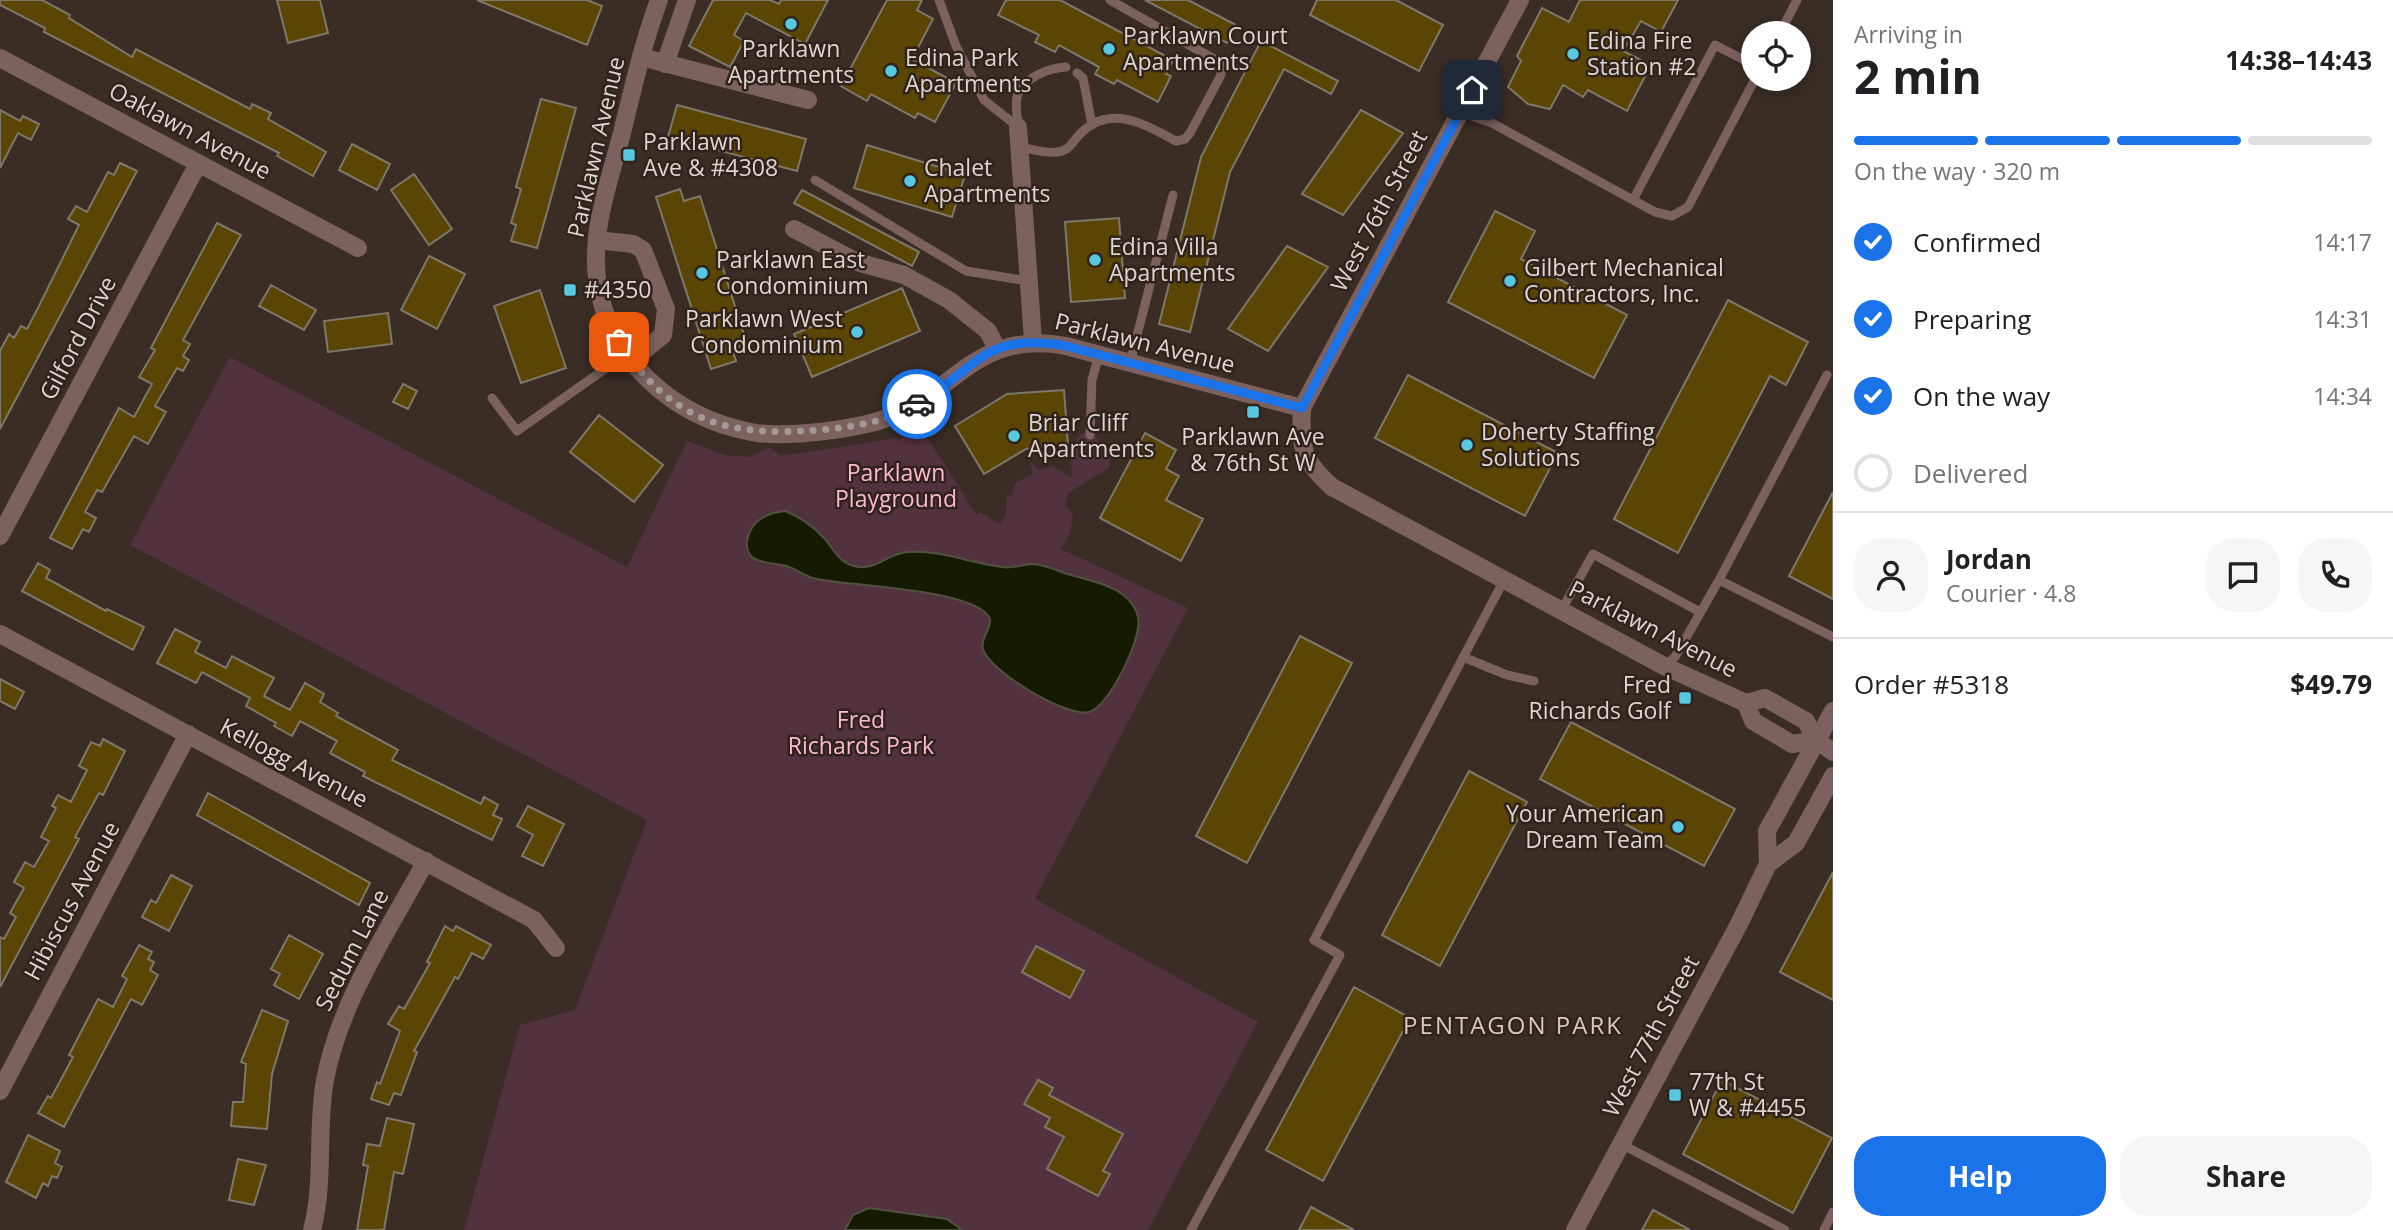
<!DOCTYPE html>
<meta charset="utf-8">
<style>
:root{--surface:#fff;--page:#f6f6f6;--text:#202124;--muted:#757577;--line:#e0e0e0;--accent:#1a73e8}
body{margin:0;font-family:"Open Sans",sans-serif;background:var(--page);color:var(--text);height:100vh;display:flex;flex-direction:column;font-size:26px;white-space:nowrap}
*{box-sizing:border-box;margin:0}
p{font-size:23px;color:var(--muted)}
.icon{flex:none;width:38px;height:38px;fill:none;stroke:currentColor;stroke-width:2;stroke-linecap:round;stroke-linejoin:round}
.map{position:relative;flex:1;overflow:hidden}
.drawer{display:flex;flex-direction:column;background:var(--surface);width:560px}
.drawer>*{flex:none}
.controls{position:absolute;left:1741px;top:21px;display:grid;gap:14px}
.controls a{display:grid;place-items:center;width:70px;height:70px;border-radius:50%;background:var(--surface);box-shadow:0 4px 18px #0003;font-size:35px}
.pin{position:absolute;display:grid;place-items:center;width:60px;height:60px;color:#fff;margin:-30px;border-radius:14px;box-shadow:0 4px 10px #0006}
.courier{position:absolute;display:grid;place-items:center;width:70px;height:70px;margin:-35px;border:5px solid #1a73e8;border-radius:50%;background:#fff;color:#222;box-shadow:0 2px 9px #0007}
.headline em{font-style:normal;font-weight:700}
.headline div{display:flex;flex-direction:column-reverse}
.headline{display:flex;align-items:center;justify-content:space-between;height:119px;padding:0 21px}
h1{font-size:46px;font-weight:700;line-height:52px}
.bar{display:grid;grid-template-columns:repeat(4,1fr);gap:10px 7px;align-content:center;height:84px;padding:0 21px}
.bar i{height:9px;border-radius:5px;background:var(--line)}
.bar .selected{background:var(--accent)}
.bar p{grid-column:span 4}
.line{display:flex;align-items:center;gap:18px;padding:0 21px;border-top:2px solid var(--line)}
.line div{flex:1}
.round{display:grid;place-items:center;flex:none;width:74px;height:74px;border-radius:28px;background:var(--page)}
ol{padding:0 21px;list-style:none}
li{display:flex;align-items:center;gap:21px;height:77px}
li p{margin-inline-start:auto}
li .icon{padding:7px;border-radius:50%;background:var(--accent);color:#fff;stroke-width:4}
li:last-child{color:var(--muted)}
li i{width:38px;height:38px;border:4px solid var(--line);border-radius:50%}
.primary-button{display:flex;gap:14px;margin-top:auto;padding:14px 21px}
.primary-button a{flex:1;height:80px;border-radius:28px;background:var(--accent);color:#fff;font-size:28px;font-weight:700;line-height:80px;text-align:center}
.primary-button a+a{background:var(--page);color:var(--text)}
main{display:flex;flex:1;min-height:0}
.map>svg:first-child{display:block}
.green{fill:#533240}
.water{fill:#151a00;stroke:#51523e;stroke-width:2}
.building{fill:#5b4505;stroke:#7e786a;stroke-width:2}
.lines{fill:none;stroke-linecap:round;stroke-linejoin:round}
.service{stroke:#7c615e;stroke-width:9}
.minor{stroke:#7c615e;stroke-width:18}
.tertiary{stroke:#7c615e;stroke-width:18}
.done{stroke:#a49a94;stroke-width:7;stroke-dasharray:0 12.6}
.route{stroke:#1a73e8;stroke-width:9}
.poi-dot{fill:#56c9e0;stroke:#2f231b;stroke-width:2.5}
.labels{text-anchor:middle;stroke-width:5;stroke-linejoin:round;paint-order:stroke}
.poi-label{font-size:23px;fill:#ddd5cf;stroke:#2f231b;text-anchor:start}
.street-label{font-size:23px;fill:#ddd5cf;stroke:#2f231b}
.park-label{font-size:23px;fill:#feb8d3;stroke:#2f231b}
.neighbourhood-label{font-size:24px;letter-spacing:2px;fill:#d8c8bd;stroke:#2f231b}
</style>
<main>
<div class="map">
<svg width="1833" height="1230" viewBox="0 0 1833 1230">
<rect width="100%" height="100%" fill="#392d25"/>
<path class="green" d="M230,357L627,567L687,441L725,455L750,457L770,447L781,456L925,434L976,514L980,512L1000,524L1006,515L1007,495L1012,496L1015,483L1033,474L1030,462L1039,470L1052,466L1072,478C1072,456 1065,454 1082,433L1094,435L1111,454L1110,467L1068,493L1065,505L1073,515L1070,533L1061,549L1188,608L1035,899L1258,1022L1148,1230H464L520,1025L575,1010L647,820L130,545Z"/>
<path class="water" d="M785,511C800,517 813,526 824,538C834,549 838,562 854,566C876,572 887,553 908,552C942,550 970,563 1002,567C1013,569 1023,564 1034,564C1045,565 1053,569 1064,573C1089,581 1130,585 1138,617C1143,637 1109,707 1089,712C1067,718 989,671 983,649C980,638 991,631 990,619C978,589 849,586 817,579C805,577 795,567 782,565C769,562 745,564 747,542C750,521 766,513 785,511Z
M869,1208L947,1219L962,1230H845L853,1215Z"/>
<path class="building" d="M0,0H42L70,15L69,18L132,57L136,49L250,109L252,104L271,113L268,119L326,152L313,176L277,156L279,153L44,32L45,28L0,5Z
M277,0H320L328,33L288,43Z
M477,0H587L602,6L587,45Z
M713,0H770L779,4L781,0H828L805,44L746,13L734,35L744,41L730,67L689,46Z
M887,0H922L917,10L933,19L912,59L956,83L935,122L918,113L915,118L871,94L867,101L841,86Z
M1006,0H1060L1173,60L1166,74L1171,76L1158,102L1117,80L1114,84L1095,74L1099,67L1059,45L1055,52L1035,42L1039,35L998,15Z
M1145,0H1188L1236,25L1227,43Z
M1317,0H1396L1443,25L1419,71L1310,15Z
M1580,0H1678L1661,32L1641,21L1623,51L1651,65L1627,111L1588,90L1583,97L1563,85L1550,109L1528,104L1508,87L1521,61L1517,56L1542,8L1569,22Z
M1261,41L1338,81L1331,94L1284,69L1230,172L1190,332L1159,324L1201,157Z
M541,99L576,108L537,248L511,241L516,225L511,223L521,189L516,187Z
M677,105L806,139L797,171L668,137Z
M0,110L20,121L23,116L39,124L31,140L18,133L0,168Z
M1361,110L1403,133L1343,215L1302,194Z
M352,144L390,164L377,190L339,170Z
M867,145L965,175L952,217L854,188Z
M120,163L137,171L0,429V351L9,334L14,338L21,326L27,329L38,308L79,225L68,219L76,206L87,212L108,172L114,175Z
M414,174L452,229L429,245L391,190Z
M680,189L684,201L700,196L747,344L732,349L736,361L711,369L656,197Z
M802,190L919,252L912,266L794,203Z
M1495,211L1535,231L1521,259L1627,315L1594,378L1448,302Z
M1119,218L1125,298L1071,302L1065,222Z
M217,223L241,235L183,340L190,344L183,356L189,360L183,371L177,368L155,406L166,412L148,444L134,436L102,492L97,490L85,512L96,518L89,532L83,529L72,549L50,538L119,408L134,417L152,384L139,377L155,350L151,348Z
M1287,246L1328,267L1268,351L1228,329Z
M429,256L465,274L437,329L401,310Z
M271,285L316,310L304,330L259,306Z
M902,288L920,331L812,377L794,334Z
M540,290L566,368L521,383L494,306Z
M1728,300L1808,342L1786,385L1770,376L1678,553L1614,519Z
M388,313L392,344L328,352L324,321Z
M1408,375L1558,453L1525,516L1375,438Z
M403,384L417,391L408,409L393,402Z
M1064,390L1068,446L1026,449L984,474L955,426L1007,394Z
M599,415L663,465L634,502L570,452Z
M1145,433L1176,450L1166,469L1179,476L1166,500L1203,519L1181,561L1100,518Z
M1833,492V599L1789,576Z
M38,563L50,570L46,578L106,611L107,609L144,627L133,650L22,591Z
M175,629L200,642L195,652L226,668L232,656L274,678L264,696L290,710L305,683L324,694L320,702L338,713L336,716L398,750L392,760L481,804L484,797L498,805L493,815L502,819L492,840L363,776L365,772L330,753L337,741L300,721L292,736L274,726L276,723L246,706L250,698L202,672L196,683L157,663Z
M1300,636L1352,663L1247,863L1196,836Z
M0,679L24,692L15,709L0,701Z
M1571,722L1735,809L1704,866L1540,779Z
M103,739L125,751L103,795L99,793L75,837L79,839L0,987V937L4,939L16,917L10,913L24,888L14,882L25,862L34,867L49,841L41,837L56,808L52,806L58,795L71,802L87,770L79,766L91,742L100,746Z
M1469,771L1527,802L1440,966L1382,935Z
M208,793L370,883L359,905L197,815Z
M528,806L564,824L543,866L522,856L533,835L517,826Z
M1833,872V1000L1780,972Z
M171,875L192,886L169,931L142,917L151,900L156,903Z
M445,926L453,931L456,926L491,945L483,959L472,953L458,979L455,977L414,1051L417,1052L401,1095L394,1093L389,1105L371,1099L377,1082L380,1084L400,1031L388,1024L399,1006L404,1009L430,963L427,962Z
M289,935L323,954L299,999L274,985L280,974L271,969Z
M139,945L152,952L148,959L154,962L150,970L158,975L142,1005L131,999L64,1127L38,1113L48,1096L51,1098L73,1057L69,1055L98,999L113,1007L127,979L122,976Z
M1036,946L1084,971L1070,998L1022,972Z
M1354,987L1410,1018L1323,1181L1266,1150Z
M262,1010L288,1021L272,1074L267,1129L231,1126L233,1102H243L246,1064L241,1062Z
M1038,1080L1053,1088L1049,1095L1123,1134L1103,1171L1110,1174L1098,1196L1047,1169L1064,1137L1045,1127L1050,1118L1024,1104Z
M1722,1080L1832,1138L1793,1213L1683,1154Z
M387,1118L414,1124L403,1174L394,1172L384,1230H357L368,1166L363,1165L367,1144L380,1146Z
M28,1135L60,1151L55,1163L62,1167L57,1178L52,1176L48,1186L43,1183L36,1198L6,1182Z
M238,1159L266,1165L254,1205L229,1200Z
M1311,1207L1354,1230H1299Z
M1653,1210L1690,1230H1642Z"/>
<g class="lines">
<path class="service" d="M939,0L956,46L984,100L1018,127
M1780,33L1797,0
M1077,73L1083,78L1092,125
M1460,112L1492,123L1655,212L1672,216L1688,207L1755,79
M1018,127C1018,118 1014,102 1018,94C1025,77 1049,68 1066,67
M1020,147C1031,149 1046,154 1058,152C1070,151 1074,139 1082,132C1112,104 1146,125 1176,141L1185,139L1190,133L1221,75V63L1110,0
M815,180L966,271L1028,281
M1633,200L1715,45L1754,65
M1130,363L1173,195
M492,398L517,431L626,354
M1090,435L1092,380L1099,355
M1719,580L1827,375
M1561,611L1593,554L1700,612
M1463,657L1507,675L1534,681
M1664,666L1675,657L1719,580L1833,637
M1621,1144L1785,1230
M1191,1230L1340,955L1314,940L1504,580
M1824,1230L1833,1212"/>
<path class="minor" d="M641,57L808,100
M0,58L358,248
M665,64L687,0
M1018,127L1033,341
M794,229L857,262L904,275L949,300L988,331L997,349
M597,240L633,244L643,250L666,309L663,335L631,361
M0,536L198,164
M0,634L534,920L556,948
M0,1091L188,734
M312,1230C325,1181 316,1130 325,1080C340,1001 388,931 426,861"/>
<path class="tertiary" d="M659,0C643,43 633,88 622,133C610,179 591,229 597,278C607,359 673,417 751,432C781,438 836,431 867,424C953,405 966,328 1066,346L1302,408
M1520,0L1302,408C1300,448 1302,460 1332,487L1664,666L1746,703L1765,698L1806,721L1816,740L1833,752
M1746,703L1753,721L1792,744L1816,740
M1768,864L1796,843L1833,776
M1575,1230L1739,924L1768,864L1767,831L1833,711"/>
</g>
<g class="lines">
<path class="done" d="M619,342C672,422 727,437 819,430C854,427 886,422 917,404"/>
<path class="route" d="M917,404C978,369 982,331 1066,346L1302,408L1472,90"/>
</g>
<g class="poi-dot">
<circle cx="791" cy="24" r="7"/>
<circle cx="1109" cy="49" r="7"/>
<circle cx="1573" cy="54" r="7"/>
<circle cx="891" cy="71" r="7"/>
<rect x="622" y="148" width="14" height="14" rx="3.5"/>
<circle cx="910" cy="181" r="7"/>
<circle cx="1095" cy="260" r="7"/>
<circle cx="702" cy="273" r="7"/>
<circle cx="1510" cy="281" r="7"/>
<rect x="563" y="283" width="14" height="14" rx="3.5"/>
<circle cx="857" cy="332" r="7"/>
<rect x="1246" y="405" width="14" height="14" rx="3.5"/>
<circle cx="1014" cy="436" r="7"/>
<circle cx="1467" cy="445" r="7"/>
<rect x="1678" y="691" width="14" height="14" rx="3.5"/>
<circle cx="1678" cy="827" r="7"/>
<rect x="1668" y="1088" width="14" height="14" rx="3.5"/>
</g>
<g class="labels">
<g class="poi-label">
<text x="1123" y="44">Parklawn Court<tspan x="1123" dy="26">Apartments</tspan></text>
<text x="1587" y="49">Edina Fire<tspan x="1587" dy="26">Station #2</tspan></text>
<text x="791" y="57" text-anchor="middle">Parklawn<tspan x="791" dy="26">Apartments</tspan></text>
<text x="905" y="66">Edina Park<tspan x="905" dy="26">Apartments</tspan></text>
<text x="643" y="150">Parklawn<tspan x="643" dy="26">Ave &amp; #4308</tspan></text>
<text x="924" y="176">Chalet<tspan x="924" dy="26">Apartments</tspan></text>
<text x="1109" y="255">Edina Villa<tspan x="1109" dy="26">Apartments</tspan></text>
<text x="716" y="268">Parklawn East<tspan x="716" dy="26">Condominium</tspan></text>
<text x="1524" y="276">Gilbert Mechanical<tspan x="1524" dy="26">Contractors, Inc.</tspan></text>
<text x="584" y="298">#4350</text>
<text x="843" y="327" text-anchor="end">Parklawn West<tspan x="843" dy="26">Condominium</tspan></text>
<text x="1028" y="431">Briar Cliff<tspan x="1028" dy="26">Apartments</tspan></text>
<text x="1481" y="440">Doherty Staffing<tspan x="1481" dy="26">Solutions</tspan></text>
<text x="1253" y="445" text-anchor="middle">Parklawn Ave<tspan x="1253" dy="26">&amp; 76th St W</tspan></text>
<text x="1671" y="693" text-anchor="end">Fred<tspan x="1671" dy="26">Richards Golf</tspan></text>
<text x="1664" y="822" text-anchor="end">Your American<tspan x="1664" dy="26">Dream Team</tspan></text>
<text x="1689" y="1090">77th St<tspan x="1689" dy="26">W &amp; #4455</tspan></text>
</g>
<g class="street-label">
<text transform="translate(190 131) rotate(28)" y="8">Oaklawn Avenue</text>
<text transform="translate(596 147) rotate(-77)" y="8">Parklawn Avenue</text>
<text transform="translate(1379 211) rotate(-62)" y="8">West 76th Street</text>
<text transform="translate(78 338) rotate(-62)" y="8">Gilford Drive</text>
<text transform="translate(1145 343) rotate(14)" y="8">Parklawn Avenue</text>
<text transform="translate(1653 629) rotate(27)" y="8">Parklawn Avenue</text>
<text transform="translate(294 763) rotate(28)" y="8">Kellogg Avenue</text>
<text transform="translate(72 901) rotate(-62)" y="8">Hibiscus Avenue</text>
<text transform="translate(352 950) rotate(-63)" y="8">Sedum Lane</text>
<text transform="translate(1651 1036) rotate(-62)" y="8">West 77th Street</text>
</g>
<g class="park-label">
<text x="896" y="481">Parklawn<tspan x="896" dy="26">Playground</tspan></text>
<text x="861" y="728">Fred<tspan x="861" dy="26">Richards Park</tspan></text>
</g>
<g class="neighbourhood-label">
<text x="1513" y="1034">PENTAGON PARK</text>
</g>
</g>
</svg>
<div class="controls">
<a><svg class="icon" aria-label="locate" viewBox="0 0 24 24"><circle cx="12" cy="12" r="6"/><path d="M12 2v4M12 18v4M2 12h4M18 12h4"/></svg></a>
</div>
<div class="pin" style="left:619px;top:342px;background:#ea580c"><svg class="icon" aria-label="bag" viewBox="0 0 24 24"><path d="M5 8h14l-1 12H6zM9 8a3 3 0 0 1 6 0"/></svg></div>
<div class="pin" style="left:1472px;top:90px;background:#1f2937"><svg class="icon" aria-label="home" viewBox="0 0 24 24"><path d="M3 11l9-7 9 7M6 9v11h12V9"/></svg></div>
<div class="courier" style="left:917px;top:404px"><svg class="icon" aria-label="car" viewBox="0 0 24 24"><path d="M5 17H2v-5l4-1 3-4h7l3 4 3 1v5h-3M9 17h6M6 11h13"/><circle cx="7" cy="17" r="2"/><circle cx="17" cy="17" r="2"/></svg></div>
</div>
<section class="drawer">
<div class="headline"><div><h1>2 min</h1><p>Arriving in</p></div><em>14:38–14:43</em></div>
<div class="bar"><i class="selected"></i><i class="selected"></i><i class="selected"></i><i></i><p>On the way · 320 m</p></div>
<ol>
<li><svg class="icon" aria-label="check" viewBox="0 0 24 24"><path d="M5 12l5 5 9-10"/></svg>Confirmed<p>14:17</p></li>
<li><svg class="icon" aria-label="check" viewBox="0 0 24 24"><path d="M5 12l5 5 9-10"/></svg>Preparing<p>14:31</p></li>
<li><svg class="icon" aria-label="check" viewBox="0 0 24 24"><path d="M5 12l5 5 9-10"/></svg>On the way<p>14:34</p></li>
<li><i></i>Delivered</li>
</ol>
<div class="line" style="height:126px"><a class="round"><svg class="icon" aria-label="person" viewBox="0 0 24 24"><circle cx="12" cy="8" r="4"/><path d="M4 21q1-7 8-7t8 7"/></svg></a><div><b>Jordan</b><p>Courier · 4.8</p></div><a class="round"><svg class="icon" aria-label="chat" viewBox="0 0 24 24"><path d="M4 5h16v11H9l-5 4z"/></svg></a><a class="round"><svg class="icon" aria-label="phone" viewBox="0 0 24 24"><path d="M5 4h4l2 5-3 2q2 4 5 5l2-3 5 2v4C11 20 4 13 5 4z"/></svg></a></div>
<div class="line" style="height:91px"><div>Order #5318</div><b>$49.79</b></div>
<div class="primary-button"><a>Help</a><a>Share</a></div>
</section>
</main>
